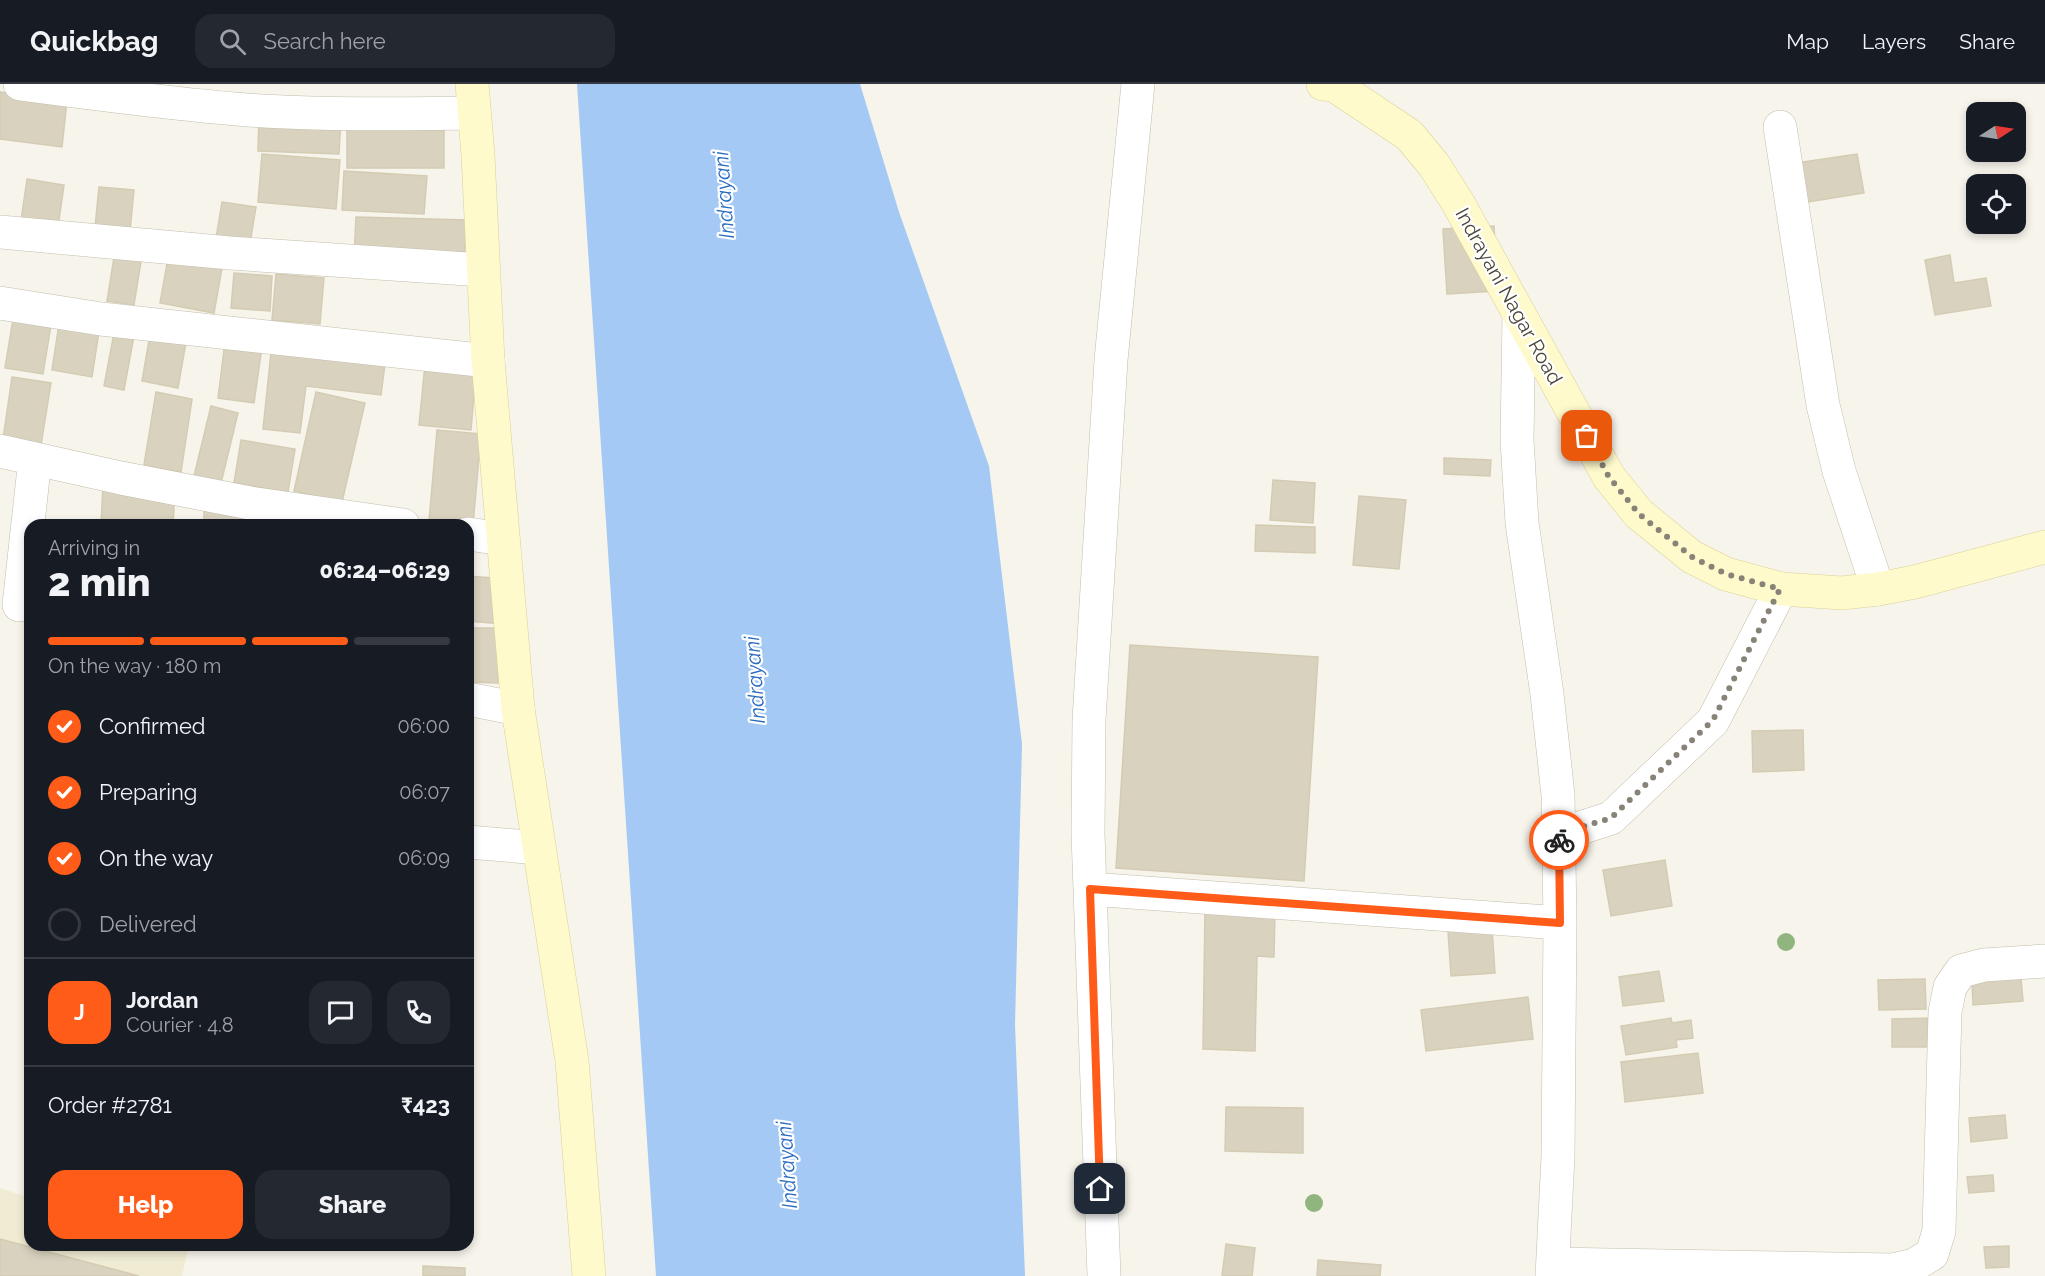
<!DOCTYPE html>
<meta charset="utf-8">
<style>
:root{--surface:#171b24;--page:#242831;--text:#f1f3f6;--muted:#9ea1a6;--line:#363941;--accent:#ff5c19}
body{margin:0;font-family:Raleway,sans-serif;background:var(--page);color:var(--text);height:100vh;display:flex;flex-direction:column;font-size:22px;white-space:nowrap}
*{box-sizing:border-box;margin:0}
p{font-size:20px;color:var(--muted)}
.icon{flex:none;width:33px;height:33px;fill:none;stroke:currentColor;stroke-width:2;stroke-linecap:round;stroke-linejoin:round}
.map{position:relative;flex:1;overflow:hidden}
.details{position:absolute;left:24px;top:435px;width:450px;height:732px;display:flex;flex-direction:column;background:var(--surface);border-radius:18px;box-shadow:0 3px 9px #0003}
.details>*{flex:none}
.needle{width:39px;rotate:78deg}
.controls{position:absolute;left:1966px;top:18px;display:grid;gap:12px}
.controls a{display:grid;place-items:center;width:60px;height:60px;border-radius:12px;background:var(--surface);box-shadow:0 3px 9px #0003;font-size:30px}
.pin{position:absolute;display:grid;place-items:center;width:51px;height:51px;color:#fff;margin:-26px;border-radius:12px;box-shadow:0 3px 9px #0006}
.courier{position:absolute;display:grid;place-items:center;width:60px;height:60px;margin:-30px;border:4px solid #ff5c19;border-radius:50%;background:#fff;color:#222;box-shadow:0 2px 8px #0007}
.head em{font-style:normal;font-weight:800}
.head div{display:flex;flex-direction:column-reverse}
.head{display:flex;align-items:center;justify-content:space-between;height:102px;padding:0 24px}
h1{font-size:39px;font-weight:800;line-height:45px}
.bar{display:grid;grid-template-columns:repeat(4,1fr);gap:9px 6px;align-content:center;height:72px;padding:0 24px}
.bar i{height:8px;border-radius:4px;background:var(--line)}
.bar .on{background:var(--accent)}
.bar p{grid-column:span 4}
.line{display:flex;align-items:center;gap:15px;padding:0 24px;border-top:2px solid var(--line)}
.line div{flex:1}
.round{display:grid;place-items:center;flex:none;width:63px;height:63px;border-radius:18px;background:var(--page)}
ol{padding:0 24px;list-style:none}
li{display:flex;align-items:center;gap:18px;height:66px}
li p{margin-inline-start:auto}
li .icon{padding:6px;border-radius:50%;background:var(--accent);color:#fff;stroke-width:4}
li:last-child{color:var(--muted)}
li i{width:33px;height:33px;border:3px solid var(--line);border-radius:50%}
.button{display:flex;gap:12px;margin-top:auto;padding:12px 24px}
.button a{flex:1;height:69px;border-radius:18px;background:var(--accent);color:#fff;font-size:24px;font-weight:800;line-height:69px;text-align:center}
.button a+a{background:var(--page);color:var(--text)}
header{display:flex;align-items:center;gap:36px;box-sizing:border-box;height:84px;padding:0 30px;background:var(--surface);border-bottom:2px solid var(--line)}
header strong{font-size:28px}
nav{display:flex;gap:33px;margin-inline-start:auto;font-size:21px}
.search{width:420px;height:54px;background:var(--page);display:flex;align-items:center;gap:15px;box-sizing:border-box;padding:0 21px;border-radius:18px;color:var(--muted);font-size:22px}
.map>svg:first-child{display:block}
.education{fill:#f0ecd4}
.water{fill:#a5c9f5}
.building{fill:#d9d2bf;stroke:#d4ccb2;stroke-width:1.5}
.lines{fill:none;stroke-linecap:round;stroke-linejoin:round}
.street-casing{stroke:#c3beac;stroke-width:34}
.secondary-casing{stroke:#d9d198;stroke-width:34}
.street{stroke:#fff;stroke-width:33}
.secondary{stroke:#fffacc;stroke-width:33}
.tree{fill:#90b57f}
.done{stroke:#878377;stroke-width:6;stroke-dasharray:0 10.8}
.route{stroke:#ff5c19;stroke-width:8}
.labels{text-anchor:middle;stroke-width:4.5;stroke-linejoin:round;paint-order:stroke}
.street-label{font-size:20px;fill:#4b4638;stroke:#fff}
.water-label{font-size:21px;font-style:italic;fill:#286bc0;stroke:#fff}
</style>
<header>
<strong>Quickbag</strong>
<div class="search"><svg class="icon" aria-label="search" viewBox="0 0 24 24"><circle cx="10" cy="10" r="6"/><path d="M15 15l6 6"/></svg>Search here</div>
<nav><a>Map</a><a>Layers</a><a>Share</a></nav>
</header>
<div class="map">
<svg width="2045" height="1192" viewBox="0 0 2045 1192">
<rect width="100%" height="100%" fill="#f6f4eb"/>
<path class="education" d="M0,1104L30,1114V1161H173L188,1166L182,1192H0Z"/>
<path class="water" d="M577,0H860L899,128L989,382L1022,660L1015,941L1025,1192H656Z"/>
<path class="building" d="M0,8L67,17L62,63L0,55Z
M259,31L341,34L339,70L258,67Z
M347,38H444V84H347Z
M262,70L340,76L336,125L258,118Z
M1857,70L1864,109L1796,120L1790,80Z
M344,87L427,92L424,130L342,126Z
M27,95L64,101L58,143L21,137Z
M99,103L134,106L130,147L95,143Z
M222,118L256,123L249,165L215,160Z
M356,133L467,136L464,179L354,173Z
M1494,142L1497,207L1447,210L1443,145Z
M116,161L143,165L134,221L107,217Z
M1950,171L1954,199L1986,194L1991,222L1935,231L1925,176Z
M168,174L222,184L214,229L160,219Z
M234,189L272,192L270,227L231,224Z
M276,190L324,194L320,240L272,236Z
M14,229L52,235L43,290L5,284Z
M59,240L99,247L92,293L52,286Z
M151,245L187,252L178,304L142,297Z
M114,249L134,252L124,306L104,302Z
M225,258L262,263L254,319L218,314Z
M272,259L386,272L381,311L306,302L300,349L263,345Z
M425,281L476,286L471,346L419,341Z
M12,293L51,299L41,361L3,355Z
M156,308L192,315L181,388L144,381Z
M316,308L365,319L342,418L294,407Z
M211,322L238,329L221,399L194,392Z
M437,346L481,350L473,441L429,437Z
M241,356L295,365L288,408L234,399Z
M1444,374L1491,376L1490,392L1444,390Z
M1273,396L1315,399L1313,439L1270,436Z
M103,401L175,406L173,441H101Z
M1359,412L1406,416L1399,485L1353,481Z
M204,427H260V441H204Z
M1256,441L1315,443V469L1255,467Z
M468,492L505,495L502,540L468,537Z
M468,544H499L498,599L468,598Z
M1130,561L1318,573L1304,797L1116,784Z
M1803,646L1804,686L1753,688L1752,647Z
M1665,776L1672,822L1611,832L1603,786Z
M1205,825L1275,826L1274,873L1257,872L1255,967L1203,965Z
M1492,844L1495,889L1451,892L1448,847Z
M1659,887L1664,917L1623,922L1619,893Z
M2021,894L2023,917L1973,921L1972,898Z
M1925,895L1926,925L1879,926L1878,896Z
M1528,913L1533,955L1426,967L1421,926Z
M1671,934L1672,939L1691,936L1693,954L1676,956L1677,963L1626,971L1621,942Z
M1935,934V963H1892V935Z
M1698,969L1703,1009L1625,1018L1621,978Z
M1226,1023L1303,1024V1069L1225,1067Z
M2005,1031L2007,1054L1971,1058L1969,1034Z
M1993,1091L1994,1107L1969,1109L1967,1093Z
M0,1155L139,1192H0Z
M1226,1160L1255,1164L1252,1192H1222Z
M2009,1162V1183L1986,1184L1984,1163Z
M1318,1176L1381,1181L1380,1192H1317Z
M423,1182L465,1184V1192H423Z"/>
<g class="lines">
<defs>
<path id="street" d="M20,0C95,10 171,20 247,26C322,31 398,30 474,29
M1780,43L1823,321L1839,387L1878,505
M0,148L230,169L482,186
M0,219L101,235L488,277
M1519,231L1517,356L1522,439L1547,610L1558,711L1560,839L1558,1072L1552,1192
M0,367L121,394L250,419L403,441
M468,450L503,455
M19,521L35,375
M468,615L518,625
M1559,751L1611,734L1713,637L1781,505
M468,758L539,764
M1090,805L1560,839
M1553,1180L1892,1186L1914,1181L1932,1170L1939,1147L1945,928L1950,903L1961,887L1984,881L2045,877
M1104,1192L1088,750L1089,636L1111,276L1138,0"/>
<path id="secondary" d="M472,0L478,71L488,277L518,625L572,977L589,1192
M1323,0L1334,1L1409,51L1434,81L1458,119L1609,393L1639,430L1692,473L1726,490L1781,505L1842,509L1878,505L1915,498L2045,463"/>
</defs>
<use href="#street" class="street-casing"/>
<use href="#secondary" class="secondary-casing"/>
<use href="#street" class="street"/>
<use href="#secondary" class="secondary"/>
</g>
<g class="tree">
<circle cx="1786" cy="858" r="9"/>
<circle cx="1314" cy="1119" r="9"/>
</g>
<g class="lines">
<path class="done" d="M1559,756V750L1611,734L1713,636L1780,505L1726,490L1692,473L1639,430L1609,393L1587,352"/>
<path class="route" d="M1100,1105L1090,805L1560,839L1559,756"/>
</g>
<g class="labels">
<g class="street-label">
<text transform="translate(1509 212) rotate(61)" y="7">Indrayani Nagar Road</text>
</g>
<g class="water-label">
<text transform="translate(724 111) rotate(-94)" y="7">Indrayani</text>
<text transform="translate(755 596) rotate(-94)" y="7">Indrayani</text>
<text transform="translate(787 1081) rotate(-94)" y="7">Indrayani</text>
</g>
</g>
</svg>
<div class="controls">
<a><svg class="needle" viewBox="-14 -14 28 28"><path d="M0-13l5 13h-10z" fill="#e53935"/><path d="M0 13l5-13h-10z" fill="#9ea1a6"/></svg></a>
<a><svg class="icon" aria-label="locate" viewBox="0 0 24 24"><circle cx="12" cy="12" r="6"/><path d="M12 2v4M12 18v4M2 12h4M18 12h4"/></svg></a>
</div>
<div class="pin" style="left:1587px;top:352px;background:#ea580c"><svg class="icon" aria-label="bag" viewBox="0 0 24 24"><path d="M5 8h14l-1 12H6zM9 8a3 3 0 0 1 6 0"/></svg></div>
<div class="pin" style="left:1100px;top:1105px;background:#1f2937"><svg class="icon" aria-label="home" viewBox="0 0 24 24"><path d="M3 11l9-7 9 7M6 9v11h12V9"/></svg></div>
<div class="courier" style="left:1559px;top:756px"><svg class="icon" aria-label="bike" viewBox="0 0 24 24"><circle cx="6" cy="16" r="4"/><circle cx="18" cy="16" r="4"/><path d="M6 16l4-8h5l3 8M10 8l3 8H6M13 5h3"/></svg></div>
<section class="details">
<div class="head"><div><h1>2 min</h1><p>Arriving in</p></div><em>06:24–06:29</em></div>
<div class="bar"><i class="on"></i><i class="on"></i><i class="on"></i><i></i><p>On the way · 180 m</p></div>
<ol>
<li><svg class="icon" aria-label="check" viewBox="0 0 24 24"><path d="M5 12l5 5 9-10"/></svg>Confirmed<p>06:00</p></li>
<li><svg class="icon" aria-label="check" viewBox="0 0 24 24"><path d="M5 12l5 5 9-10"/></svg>Preparing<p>06:07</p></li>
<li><svg class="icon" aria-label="check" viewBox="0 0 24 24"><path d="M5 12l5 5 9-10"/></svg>On the way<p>06:09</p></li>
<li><i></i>Delivered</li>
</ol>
<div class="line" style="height:108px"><b class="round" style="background:var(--accent);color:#fff">J</b><div><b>Jordan</b><p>Courier · 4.8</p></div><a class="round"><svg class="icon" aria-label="chat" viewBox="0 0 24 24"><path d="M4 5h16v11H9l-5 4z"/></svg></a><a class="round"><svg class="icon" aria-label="phone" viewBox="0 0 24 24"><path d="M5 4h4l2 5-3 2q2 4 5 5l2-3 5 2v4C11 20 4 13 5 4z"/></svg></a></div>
<div class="line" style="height:78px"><div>Order #2781</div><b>₹423</b></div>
<div class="button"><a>Help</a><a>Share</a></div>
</section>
</div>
